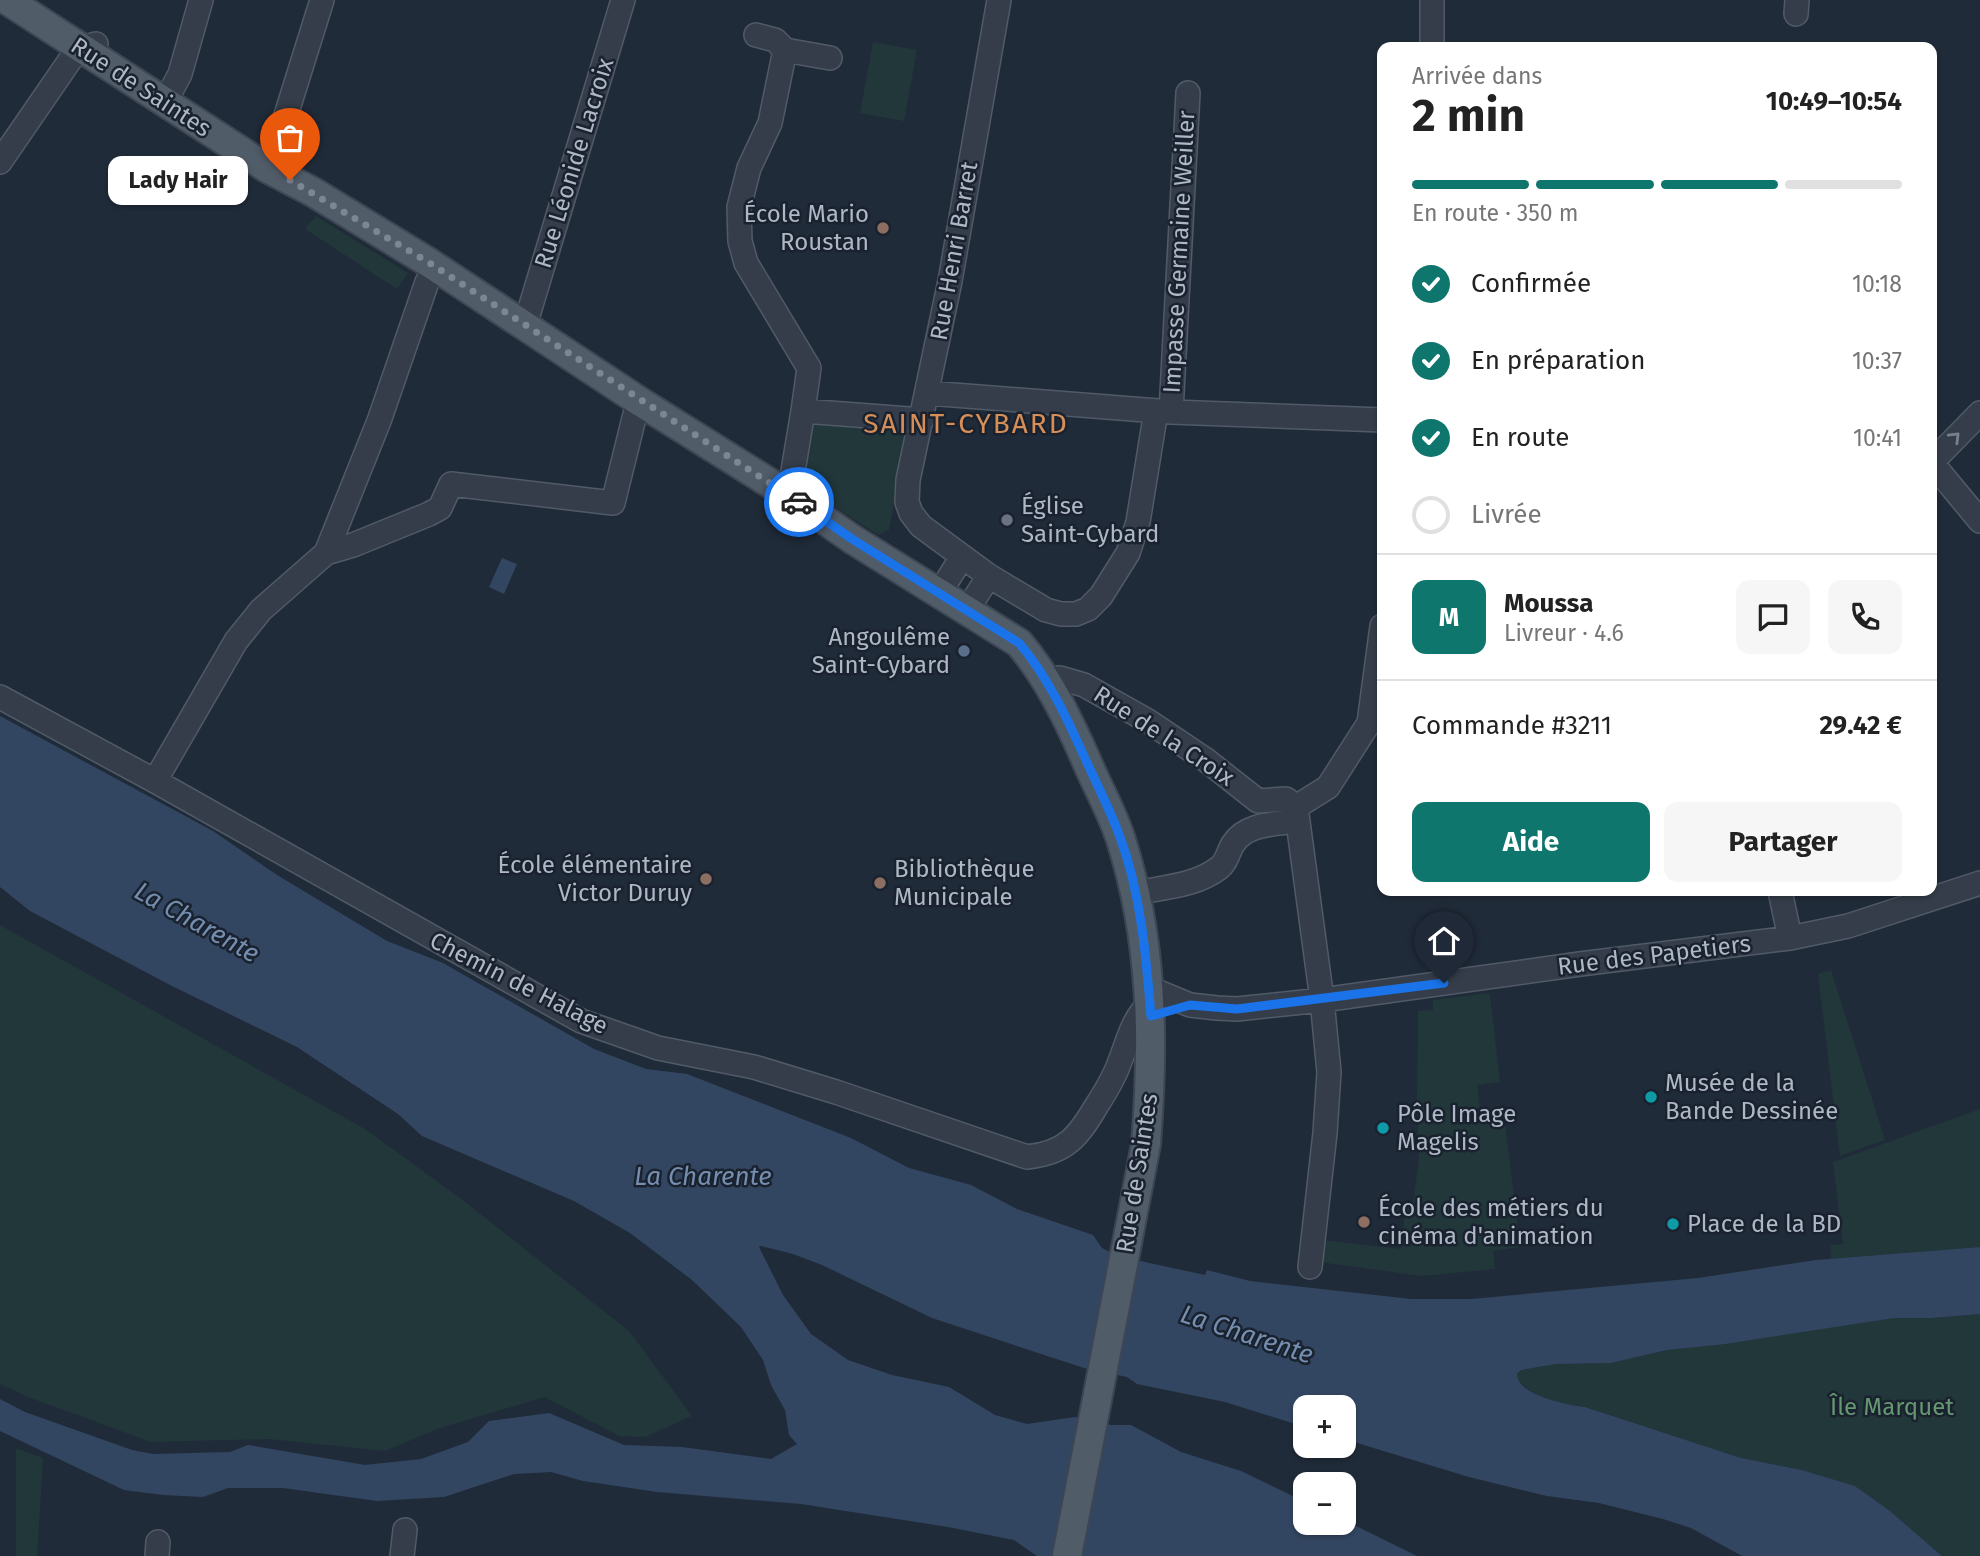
<!DOCTYPE html>
<html lang="fr">
<meta charset="utf-8">
<style>
:root{--surface:#fff;--page:#f6f6f6;--text:#222;--muted:#767676;--line:#e0e0e0;--accent:#0f766e}
body{margin:0;font-family:"Fira Sans",sans-serif;background:var(--page);color:var(--text);height:100vh;display:flex;flex-direction:column;font-size:26px;white-space:nowrap}
*{box-sizing:border-box;margin:0}
p{font-size:23px;color:var(--muted)}
.icon{flex:none;width:38px;height:38px;fill:none;stroke:currentColor;stroke-width:2;stroke-linecap:round;stroke-linejoin:round}
.map{position:relative;flex:1;overflow:hidden}
.panel{position:absolute;left:1377px;top:42px;width:560px;height:854px;display:flex;flex-direction:column;background:var(--surface);border-radius:14px;box-shadow:0 2px 5px #0004}
.panel>*{flex:none}
.tools{position:absolute;left:1293px;top:1395px;display:grid;gap:14px}
.tools a{display:grid;place-items:center;width:63px;height:63px;border-radius:14px;background:var(--surface);box-shadow:0 2px 5px #0004;font-size:35px}
.pin{position:absolute;display:grid;place-items:center;width:60px;height:60px;color:#fff;margin:-72px -30px;border-radius:50% 50% 50% 0;rotate:-45deg;box-shadow:0 0 7px #0007}
.pin .icon{rotate:45deg}
.courier{position:absolute;display:grid;place-items:center;width:70px;height:70px;margin:-35px;border:5px solid #1a73e8;border-radius:50%;background:#fff;color:#222;box-shadow:0 2px 9px #0007}
.bubble{position:absolute;height:49px;border-radius:14px;background:var(--surface);box-shadow:0 2px 5px #0004;font-size:23px;font-weight:700;line-height:49px;text-align:center}
.overview em{font-style:normal;font-weight:700}
.overview div{display:flex;flex-direction:column-reverse}
.overview{display:flex;align-items:center;justify-content:space-between;height:119px;padding:0 35px}
h1{font-size:46px;font-weight:700;line-height:52px}
.bar{display:grid;grid-template-columns:repeat(4,1fr);gap:10px 7px;align-content:center;height:84px;padding:0 35px}
.bar i{height:9px;border-radius:5px;background:var(--line)}
.bar .active{background:var(--accent)}
.bar p{grid-column:span 4}
.line{display:flex;align-items:center;gap:18px;padding:0 35px;border-top:2px solid var(--line)}
.line div{flex:1}
.round{display:grid;place-items:center;flex:none;width:74px;height:74px;border-radius:14px;background:var(--page)}
ol{padding:0 35px;list-style:none}
li{display:flex;align-items:center;gap:21px;height:77px}
li p{margin-inline-start:auto}
li .icon{padding:7px;border-radius:50%;background:var(--accent);color:#fff;stroke-width:4}
li:last-child{color:var(--muted)}
li i{width:38px;height:38px;border:4px solid var(--line);border-radius:50%}
.primary-button{display:flex;gap:14px;margin-top:auto;padding:14px 35px}
.primary-button a{flex:1;height:80px;border-radius:14px;background:var(--accent);color:#fff;font-size:28px;font-weight:700;line-height:80px;text-align:center}
.primary-button a+a{background:var(--page);color:var(--text)}
.map>svg:first-child{display:block}
.green{fill:#22373a}
.water{fill:#334661}
.lines{fill:none;stroke-linecap:round;stroke-linejoin:round}
.minor-casing{stroke:#515a67;stroke-width:26}
.major-casing{stroke:#3d4653;stroke-width:32}
.minor{stroke:#343d49;stroke-width:23}
.major{stroke:#515c69;stroke-width:28}
.oneway{stroke:#77808e}
.done{stroke:#7c8695;stroke-width:7;stroke-dasharray:0 12.6}
.route{stroke:#1a73e8;stroke-width:9}
.education-dot{fill:#8d6e63;stroke:#19222e;stroke-width:2.5}
.worship-dot{fill:#6b7280;stroke:#19222e;stroke-width:2.5}
.service-dot{fill:#5c6f8a;stroke:#19222e;stroke-width:2.5}
.culture-dot{fill:#0f9aa8;stroke:#19222e;stroke-width:2.5}
.labels{text-anchor:middle;stroke-width:5;stroke-linejoin:round;paint-order:stroke}
.street-label{font-size:24px;fill:#aeb7c6;stroke:#19222e}
.poi-label{font-size:24px;fill:#aeb7c6;stroke:#19222e;text-anchor:start}
.park-label{font-size:24px;fill:#659770;stroke:#19222e}
.water-label{font-size:26px;font-style:italic;fill:#758eaf;stroke:#19222e}
.quarter-label{font-size:28px;letter-spacing:2px;fill:#d68f59;stroke:#19222e}
</style>
<div class="map">
<svg width="1980" height="1556" viewBox="0 0 1980 1556">
<rect width="100%" height="100%" fill="#202b39"/>
<path class="green" d="M873,42L917,50L904,121L860,113Z
M316,216L408,273L397,289L305,229Z
M810,421L899,428L906,436L889,530L878,535L798,483Z
M0,925L365,1129L460,1198L629,1331L692,1416L645,1437L619,1436L545,1397L440,1428L385,1451L269,1439L151,1442L28,1397L0,1384Z
M1831,970L1885,1140L1840,1156L1818,974Z
M1488,993L1490,995L1500,1082L1477,1085L1481,1117L1504,1115L1520,1247L1493,1251L1495,1269L1422,1276L1319,1262L1321,1240L1401,1249L1406,1204H1413L1419,1159L1417,1105L1418,1011L1433,1010V1000Z
M1980,1109V1247L1831,1259L1830,1245L1843,1244L1833,1162Z
M1980,1314V1556H1942L1890,1511L1855,1486L1802,1470L1741,1458L1585,1407C1561,1404 1533,1398 1517,1379V1374L1521,1370L1556,1364L1611,1363L1667,1350L1894,1318H1931Z
M16,1448L43,1458L37,1556H16Z"/>
<path class="water" d="M502,558L517,564L504,594L489,587Z
M0,716L213,831L277,875L387,941L443,963L594,1049L646,1069L687,1074L851,1138L909,1168L971,1185L1017,1209L1093,1235L1102,1248L1117,1256L1205,1275L1207,1270L1250,1281L1411,1299H1471L1698,1278L1816,1260L1980,1247V1314L1931,1318H1894L1725,1344L1667,1350L1611,1363L1556,1364L1521,1370L1517,1374C1518,1396 1568,1405 1585,1407L1741,1458L1802,1470L1855,1486L1890,1511L1942,1556H1742L1691,1528L1663,1519L1599,1503L1547,1496L1469,1477L1344,1439V1407H1306L1305,1427L1225,1402L1137,1384L1127,1377L1084,1368L932,1318L822,1265L793,1254L761,1246L759,1247L783,1295L811,1334L848,1360L892,1375L949,1387L995,1415L1027,1424L1075,1417L1111,1425H1131L1181,1452L1241,1471L1305,1502L1306,1522H1344V1520L1417,1556H1037L1014,1540L948,1527L801,1504L657,1492L583,1481L551,1472L514,1474L444,1497L377,1501L283,1488H228L203,1497L163,1495L124,1490L0,1431V1399L25,1412L132,1450L153,1454L230,1452L248,1445L365,1465L421,1459L468,1442L489,1421L549,1413L624,1445L682,1447L771,1459L797,1444L789,1435L785,1410L771,1385L763,1360L741,1327L692,1280L630,1233L574,1201L422,1136L398,1114L297,1047L170,985L30,911L0,887Z"/>
<g class="lines">
<defs>
<path id="minor" d="M999,0L950,281L908,480L907,502L911,513L921,526L989,576L1046,610L1061,614H1076L1088,609L1101,596L1128,553L1138,522L1156,411
M1796,14L1797,0
M756,35L775,40L785,50L830,58
M1432,47V0
M785,50L770,123L749,168L739,207L740,241L746,263L809,368L803,411
M171,91L180,74L201,0
M0,162L77,50L96,44
M267,168L272,160L322,0
M521,324L529,312L623,0
M928,393L1171,412L1382,420
M1171,412L1188,93
M1932,462L1980,413
M1932,463L1980,521
M789,495L803,411L922,420
M326,553L353,545L429,514L440,508L451,484L613,503L636,410L642,403
M940,592L962,557
M967,610L989,576
M1044,679L1060,678L1084,685L1148,721L1206,760L1258,801L1286,799L1296,807
M0,697L155,781L581,1021L658,1048L754,1067L836,1092L1027,1157C1066,1153 1078,1137 1097,1105C1106,1091 1115,1076 1120,1061C1128,1041 1133,1018 1150,1003
M155,781L236,641L261,610L326,553L379,421L427,282L437,268
M1296,807L1322,1000L1329,1072L1325,1133L1310,1267
M1296,807L1328,787L1369,723L1382,626
M1780,891L1790,938
M1136,893C1165,887 1195,886 1219,868C1227,862 1228,852 1233,844C1246,823 1276,824 1298,821
M1149,988L1190,1005L1217,1008L1237,1009L1322,1000L1580,964L1790,938L1848,926L1980,883
M157,1556L158,1542
M402,1556L405,1530"/>
<path id="major" d="M7,0L267,168L313,192L428,262L642,403L789,495L852,539L1019,643C1048,677 1069,721 1087,762C1098,788 1113,814 1121,840C1153,941 1154,1040 1146,1144L1067,1556"/>
</defs>
<use href="#minor" class="minor-casing"/>
<use href="#major" class="major-casing"/>
<use href="#minor" class="minor"/>
<use href="#major" class="major"/>
</g>
<defs><path id="oneway-chevron" d="M-2-3.5L2.5 0L-2 3.5" fill="none" stroke-width="1.6" stroke-linecap="round" stroke-linejoin="round" transform="scale(1.75)"/></defs>
<use class="oneway" href="#oneway-chevron" transform="translate(1955 437) rotate(-45)"/>
<g class="lines">
<path class="done" d="M290,180L428,262L799,502"/>
<path class="route" d="M799,502L852,539L1019,643C1046,674 1066,716 1083,754C1095,781 1110,809 1120,837C1141,894 1146,956 1151,1016L1190,1005L1237,1009L1444,983"/>
</g>
<g class="education-dot">
<circle cx="883" cy="228" r="7"/>
<circle cx="706" cy="879" r="7"/>
<circle cx="880" cy="883" r="7"/>
<circle cx="1364" cy="1222" r="7"/>
</g>
<circle class="worship-dot" cx="1007" cy="520" r="7"/>
<circle class="service-dot" cx="964" cy="651" r="7"/>
<g class="culture-dot">
<circle cx="1651" cy="1097" r="7"/>
<circle cx="1383" cy="1128" r="7"/>
<circle cx="1673" cy="1224" r="7"/>
</g>
<g class="labels">
<g class="street-label">
<text transform="translate(141 87) rotate(33)" y="8">Rue de Saintes</text>
<text transform="translate(574 163) rotate(-73)" y="8">Rue Léonide Lacroix</text>
<text transform="translate(954 251) rotate(-80)" y="8">Rue Henri Barret</text>
<text transform="translate(1179 252) rotate(-87)" y="8">Impasse Germaine Weiller</text>
<text transform="translate(1164 736) rotate(33)" y="8">Rue de la Croix</text>
<text transform="translate(1654 955) rotate(-7)" y="8">Rue des Papetiers</text>
<text transform="translate(519 983) rotate(27)" y="8">Chemin de Halage</text>
<text transform="translate(1137 1173) rotate(-81)" y="8">Rue de Saintes</text>
</g>
<g class="poi-label">
<text x="869" y="222" text-anchor="end">École Mario<tspan x="869" dy="28">Roustan</tspan></text>
<text x="1021" y="514">Église<tspan x="1021" dy="28">Saint-Cybard</tspan></text>
<text x="950" y="645" text-anchor="end">Angoulême<tspan x="950" dy="28">Saint-Cybard</tspan></text>
<text x="692" y="873" text-anchor="end">École élémentaire<tspan x="692" dy="28">Victor Duruy</tspan></text>
<text x="894" y="877">Bibliothèque<tspan x="894" dy="28">Municipale</tspan></text>
<text x="1665" y="1091">Musée de la<tspan x="1665" dy="28">Bande Dessinée</tspan></text>
<text x="1397" y="1122">Pôle Image<tspan x="1397" dy="28">Magelis</tspan></text>
<text x="1378" y="1216">École des métiers du<tspan x="1378" dy="28">cinéma d'animation</tspan></text>
<text x="1687" y="1232">Place de la BD</text>
</g>
<g class="park-label">
<text x="1892" y="1415">Île Marquet</text>
</g>
<g class="water-label">
<text transform="translate(197 922) rotate(29)" y="9">La Charente</text>
<text x="703" y="1185">La Charente</text>
<text transform="translate(1247 1334) rotate(18)" y="9">La Charente</text>
</g>
<g class="quarter-label">
<text x="966" y="433">SAINT-CYBARD</text>
</g>
</g>
</svg>
<div class="tools">
<a>+</a>
<a>−</a>
</div>
<div class="pin" style="left:290px;top:180px;background:#ea580c"><svg class="icon" aria-label="bag" viewBox="0 0 24 24"><path d="M5 8h14l-1 12H6zM9 8a3 3 0 0 1 6 0"/></svg></div>
<div class="pin" style="left:1444px;top:983px;background:#1f2937"><svg class="icon" aria-label="home" viewBox="0 0 24 24"><path d="M3 11l9-7 9 7M6 9v11h12V9"/></svg></div>
<div class="courier" style="left:799px;top:502px"><svg class="icon" aria-label="car" viewBox="0 0 24 24"><path d="M5 17H2v-5l4-1 3-4h7l3 4 3 1v5h-3M9 17h6M6 11h13"/><circle cx="7" cy="17" r="2"/><circle cx="17" cy="17" r="2"/></svg></div>
<div class="bubble" style="left:108px;top:156px;width:140px">Lady Hair</div>
<section class="panel">
<div class="overview"><div><h1>2 min</h1><p>Arrivée dans</p></div><em>10:49–10:54</em></div>
<div class="bar"><i class="active"></i><i class="active"></i><i class="active"></i><i></i><p>En route · 350 m</p></div>
<ol>
<li><svg class="icon" aria-label="check" viewBox="0 0 24 24"><path d="M5 12l5 5 9-10"/></svg>Confirmée<p>10:18</p></li>
<li><svg class="icon" aria-label="check" viewBox="0 0 24 24"><path d="M5 12l5 5 9-10"/></svg>En préparation<p>10:37</p></li>
<li><svg class="icon" aria-label="check" viewBox="0 0 24 24"><path d="M5 12l5 5 9-10"/></svg>En route<p>10:41</p></li>
<li><i></i>Livrée</li>
</ol>
<div class="line" style="height:126px"><b class="round" style="background:var(--accent);color:#fff">M</b><div><b>Moussa</b><p>Livreur · 4.6</p></div><a class="round"><svg class="icon" aria-label="chat" viewBox="0 0 24 24"><path d="M4 5h16v11H9l-5 4z"/></svg></a><a class="round"><svg class="icon" aria-label="phone" viewBox="0 0 24 24"><path d="M5 4h4l2 5-3 2q2 4 5 5l2-3 5 2v4C11 20 4 13 5 4z"/></svg></a></div>
<div class="line" style="height:91px"><div>Commande #3211</div><b>29.42 €</b></div>
<div class="primary-button"><a>Aide</a><a>Partager</a></div>
</section>
</div>
